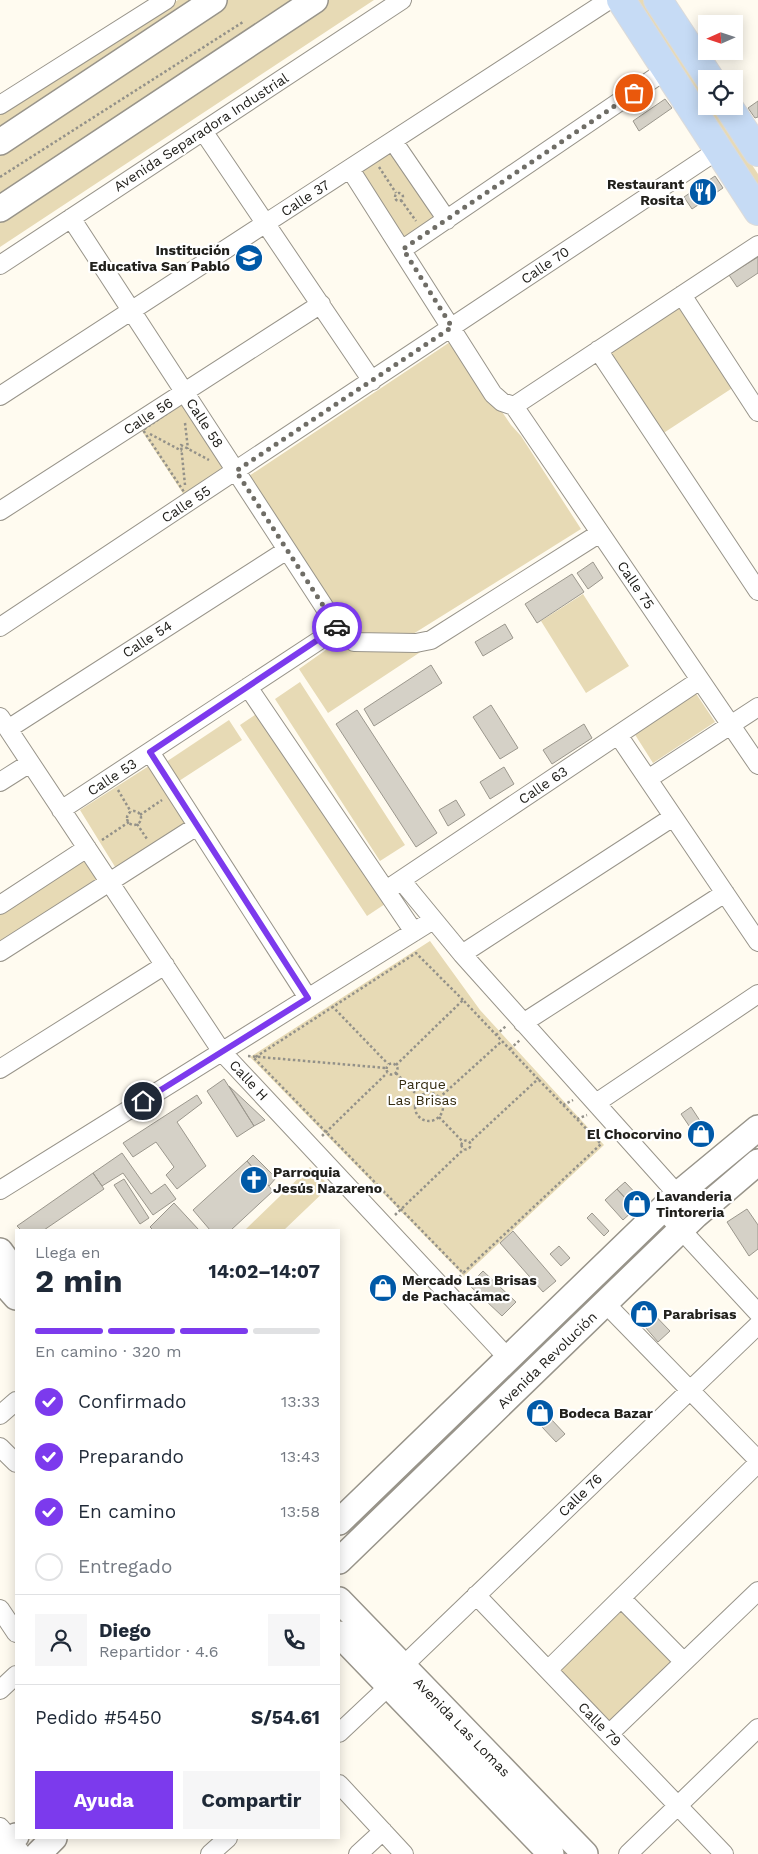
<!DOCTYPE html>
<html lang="es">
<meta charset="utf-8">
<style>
:root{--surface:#fff;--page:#f6f6f7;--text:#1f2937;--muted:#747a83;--line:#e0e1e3;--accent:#7c3aed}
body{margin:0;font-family:"Work Sans",sans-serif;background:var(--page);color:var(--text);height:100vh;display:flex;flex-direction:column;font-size:19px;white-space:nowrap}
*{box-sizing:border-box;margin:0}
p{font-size:16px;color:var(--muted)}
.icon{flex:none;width:28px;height:28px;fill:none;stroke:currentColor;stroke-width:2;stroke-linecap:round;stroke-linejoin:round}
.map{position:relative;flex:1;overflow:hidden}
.details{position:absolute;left:15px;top:1229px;width:325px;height:610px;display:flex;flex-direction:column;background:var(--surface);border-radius:0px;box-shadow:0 2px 12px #0003}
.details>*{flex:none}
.needle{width:32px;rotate:267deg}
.controls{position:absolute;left:698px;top:15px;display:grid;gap:10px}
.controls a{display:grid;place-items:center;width:45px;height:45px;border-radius:0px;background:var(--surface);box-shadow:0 2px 12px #0003;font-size:25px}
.pin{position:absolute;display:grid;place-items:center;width:42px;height:42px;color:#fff;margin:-21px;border:2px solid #fff;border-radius:50%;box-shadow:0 1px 5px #0007}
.courier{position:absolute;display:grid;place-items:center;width:50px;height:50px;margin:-25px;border:4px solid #7c3aed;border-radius:50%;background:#fff;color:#222;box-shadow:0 1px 6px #0007}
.headline em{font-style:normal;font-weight:700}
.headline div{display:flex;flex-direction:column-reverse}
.headline{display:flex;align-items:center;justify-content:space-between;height:85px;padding:0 20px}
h1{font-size:32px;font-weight:700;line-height:38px}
.bar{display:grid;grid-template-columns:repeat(4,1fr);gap:8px 5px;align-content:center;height:60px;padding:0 20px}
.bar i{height:6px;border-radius:4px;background:var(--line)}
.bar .active{background:var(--accent)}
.bar p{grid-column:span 4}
.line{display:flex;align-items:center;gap:12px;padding:0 20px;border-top:1px solid var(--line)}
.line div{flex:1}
.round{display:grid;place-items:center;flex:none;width:52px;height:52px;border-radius:0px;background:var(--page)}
ol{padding:0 20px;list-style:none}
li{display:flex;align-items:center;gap:15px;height:55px}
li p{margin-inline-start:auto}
li .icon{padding:5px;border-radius:50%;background:var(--accent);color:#fff;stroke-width:4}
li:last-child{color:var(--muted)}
li i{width:28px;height:28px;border:2px solid var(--line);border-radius:50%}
.primary-button{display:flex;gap:10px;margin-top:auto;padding:10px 20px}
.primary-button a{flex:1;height:58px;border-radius:0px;background:var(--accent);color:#fff;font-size:20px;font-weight:700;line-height:58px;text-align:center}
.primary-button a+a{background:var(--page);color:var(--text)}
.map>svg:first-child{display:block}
.green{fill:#e7dab5}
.building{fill:#d5d1c7;stroke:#9b978d}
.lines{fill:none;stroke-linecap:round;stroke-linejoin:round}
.street-casing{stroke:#98948a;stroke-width:20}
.secondary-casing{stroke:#98948a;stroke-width:28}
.primary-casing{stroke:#dbdbdb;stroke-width:30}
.path{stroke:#939189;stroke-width:2.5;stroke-dasharray:2.5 2.5;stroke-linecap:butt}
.street{stroke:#fff;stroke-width:18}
.secondary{stroke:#fff;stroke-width:25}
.primary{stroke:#c6dbf5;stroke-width:28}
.done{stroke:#6f6d66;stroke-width:5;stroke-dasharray:0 9}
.route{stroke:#7c3aed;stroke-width:6}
.labels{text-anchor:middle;stroke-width:4.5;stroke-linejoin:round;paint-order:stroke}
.street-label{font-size:14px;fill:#21201c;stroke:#fff}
.poi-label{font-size:14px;font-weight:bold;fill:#21201c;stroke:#fff;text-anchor:start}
.park-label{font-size:14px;fill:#352c11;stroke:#fff}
</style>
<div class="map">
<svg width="758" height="1854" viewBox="0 0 758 1854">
<rect width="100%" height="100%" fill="#fffbf0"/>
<path class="green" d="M178,0H200L0,132V114Z
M226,0H304L0,202V150Z
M326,0H374L0,247V217Z
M628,0H644L706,96V106H713L758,174V197Z
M390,151L436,220L404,241L359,172Z
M680,305L734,387L662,434L609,351Z
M453,340L511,425L521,436L581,529L413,634H354L348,629L249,476Z
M183,400L228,469L186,498L140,428Z
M583,594L629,666L586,693L541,621Z
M330,647L425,649L328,713L299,669Z
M300,682L405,845L380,861L275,699Z
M695,692L715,722L653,763L634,733Z
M258,713L385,904L367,916L240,725Z
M229,720L242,740L179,781L166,762Z
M152,764L189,823L117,870L80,810Z
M82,856L97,879L0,943V910Z
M430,941L480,1010L604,1145L464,1276L250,1057Z
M310,1167L330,1186L284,1230H245Z
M622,1610L675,1666L610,1727L557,1671Z"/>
<path class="building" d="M665,99L672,108L639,131L633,121Z
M758,101V117L755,118L748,108Z
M715,176L723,188L692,209L684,197Z
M758,257V273L737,287L729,275Z
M593,562L603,578L588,589L577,573Z
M572,574L584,592L537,623L525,604Z
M505,624L513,638L483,656L475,642Z
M431,665L442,683L374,726L364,709Z
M491,705L518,748L500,759L473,717Z
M357,710L437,833L416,847L336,724Z
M584,724L592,738L552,764L543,750Z
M504,767L514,784L490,799L480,782Z
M456,800L465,815L448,826L439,810Z
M224,1079L254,1126L237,1137L207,1091Z
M229,1086L265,1120L254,1126Z
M197,1095L202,1103L177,1122L206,1166L177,1189L166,1175L174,1167L156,1142L133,1157L123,1143Z
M691,1107L708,1133L698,1139L681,1114Z
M122,1153L151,1194L165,1184L176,1199L153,1215L123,1173L102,1186L93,1173Z
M253,1155L276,1178L269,1186L247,1161Z
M247,1161L273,1191L231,1230H210L193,1210Z
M93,1173L104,1189L44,1230H21L17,1226Z
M124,1179L149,1218L140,1224L114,1185Z
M625,1182L643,1201L635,1209L617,1189Z
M617,1189L635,1209L623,1220L605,1200Z
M174,1203L199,1230H153L150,1227Z
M747,1209L758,1225V1249L749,1256L727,1222Z
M592,1213L609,1231L604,1236L587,1218Z
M513,1231L556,1281L543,1292L500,1243Z
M559,1246L570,1258L561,1266L550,1254Z
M483,1271L516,1302L502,1316L469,1285Z
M642,1302L670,1331L658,1342L633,1313Z
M537,1404L565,1434L556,1442L528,1412Z"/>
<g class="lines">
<defs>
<path id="street" d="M0,105L166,0
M203,131L372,381
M393,141L447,220
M350,169L493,394L502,402L514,406
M71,218L338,628L354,642L416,643L431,640L600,533
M403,249L666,70
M0,265L402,0
M682,295L758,412
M598,350L758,591
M0,396L609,0
M514,406L758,765
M514,406L758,245
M0,511L321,304
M0,627L718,150
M248,687L414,932
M0,717L222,1052L508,1358
M8,729L287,550
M618,735L758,942
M150,752L308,998
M648,779L758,707
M0,782L30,763
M61,810L338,628
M401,880L462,954L696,1215
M386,890L700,680
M0,905L87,848
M0,952L197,826
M462,954L673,817
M523,1023L725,893
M0,1069L165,965
M596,1103L758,994
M0,1190L433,920
M662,1209L758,1313
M605,1303L758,1460
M0,1415L16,1401
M0,1447L16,1463
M476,1595L724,1854
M621,1598L684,1662
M0,1609L16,1633
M403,1666L758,1325
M548,1670L758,1463
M0,1690L16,1675
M339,1733L389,1686
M609,1734L758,1591
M339,1784L404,1854
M0,1827L22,1854
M210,1854L228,1838
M358,1854L383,1831
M628,1854L758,1728"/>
<path id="secondary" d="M0,142L214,0
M0,209L315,0
M0,1251L16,1273
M0,1279L16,1297
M339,1522L677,1195L758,1128
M339,1561L696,1215L758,1162
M339,1600L585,1854
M339,1634L551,1854
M0,1851L16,1836
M38,1854L54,1838"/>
<path id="primary" d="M621,0L758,211
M658,0L710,79
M728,106L758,152"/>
</defs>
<use href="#street" class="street-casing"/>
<use href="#secondary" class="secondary-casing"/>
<use href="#primary" class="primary-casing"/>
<path class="path" d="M379,167L396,193
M0,177L243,22
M395 197a4 4 0 1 1 8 0a4 4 0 1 1-8 0Z
M401,200L416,221
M182,403L225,469L186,495L143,430Z
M185,423L188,449
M150,434L182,451
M185,485L181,445L209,460
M118,790L131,812
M127 818a7 7 0 1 1 14 0a7 7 0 1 1-14 0Z
M140,815L162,800
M137,824L147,839
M102,840L129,822
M463,1000L416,953L254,1058L463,1273L601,1144L538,1079
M332,1006L388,1064
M496,1035L506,1026
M510,1049L520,1040
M248,1056L386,1068
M386.5 1069a5.5 5.5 0 1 1 11 0a5.5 5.5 0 1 1-11 0Z
M396,1065L463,1000L538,1079L470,1142
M396,1073L419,1097
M415 1107a14 14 0 1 1 28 0a14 14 0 1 1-28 0Z
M439,1098L502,1041
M563,1105L573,1100
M439,1117L463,1142
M577,1119L587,1115
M322,1136L387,1073
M461.5 1145a4.5 4.5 0 1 1 9 0a4.5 4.5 0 1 1-9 0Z
M395,1215L464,1149
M456,1281L463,1273"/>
<use href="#street" class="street"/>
<use href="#secondary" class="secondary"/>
<use href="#primary" class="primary"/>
</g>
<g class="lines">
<path class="done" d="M337,627L236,471L452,327L403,249L634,93"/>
<path class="route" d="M143,1101L308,998L150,752L337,627"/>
</g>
<defs>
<symbol id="restaurant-disc" viewBox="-11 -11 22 22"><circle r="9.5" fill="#0059a7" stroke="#fff"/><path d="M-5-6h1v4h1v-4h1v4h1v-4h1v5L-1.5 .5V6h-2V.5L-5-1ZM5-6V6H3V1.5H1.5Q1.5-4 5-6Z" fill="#fff"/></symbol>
<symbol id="school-disc" viewBox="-11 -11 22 22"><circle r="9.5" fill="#0059a7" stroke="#fff"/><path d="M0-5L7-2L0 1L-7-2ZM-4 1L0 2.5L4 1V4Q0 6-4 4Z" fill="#fff"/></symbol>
<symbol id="shop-disc" viewBox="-11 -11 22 22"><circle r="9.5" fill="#0059a7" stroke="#fff"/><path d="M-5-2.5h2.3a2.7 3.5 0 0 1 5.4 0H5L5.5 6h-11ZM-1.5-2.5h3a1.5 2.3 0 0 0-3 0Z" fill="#fff"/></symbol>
<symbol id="church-disc" viewBox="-11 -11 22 22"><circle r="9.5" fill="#0059a7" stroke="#fff"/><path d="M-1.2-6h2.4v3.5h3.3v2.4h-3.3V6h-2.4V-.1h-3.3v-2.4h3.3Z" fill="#fff"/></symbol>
</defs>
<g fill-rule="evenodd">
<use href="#restaurant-disc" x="687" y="176" width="32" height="32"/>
<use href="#school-disc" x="233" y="242" width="32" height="32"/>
<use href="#shop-disc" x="685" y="1118" width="32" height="32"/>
<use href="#church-disc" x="238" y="1164" width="32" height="32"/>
<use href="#shop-disc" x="621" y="1188" width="32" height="32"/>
<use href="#shop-disc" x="367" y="1272" width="32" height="32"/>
<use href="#shop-disc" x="628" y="1298" width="32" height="32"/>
<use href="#shop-disc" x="524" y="1397" width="32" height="32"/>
</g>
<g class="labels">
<g class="street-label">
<text transform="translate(201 132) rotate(-33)" y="5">Avenida Separadora Industrial</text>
<text transform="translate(305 198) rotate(-33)" y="5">Calle 37</text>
<text transform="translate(545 265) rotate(-34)" y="5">Calle 70</text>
<text transform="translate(148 416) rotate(-33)" y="5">Calle 56</text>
<text transform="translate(205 423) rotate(57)" y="5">Calle 58</text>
<text transform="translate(186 504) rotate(-33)" y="5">Calle 55</text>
<text transform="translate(636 585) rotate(56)" y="5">Calle 75</text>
<text transform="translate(147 639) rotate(-33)" y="5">Calle 54</text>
<text transform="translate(112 777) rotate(-33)" y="5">Calle 53</text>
<text transform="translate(543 785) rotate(-34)" y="5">Calle 63</text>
<text transform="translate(249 1080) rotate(47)" y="5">Calle H</text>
<text transform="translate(547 1360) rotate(-44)" y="5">Avenida Revolución</text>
<text transform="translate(580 1495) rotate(-44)" y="5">Calle 76</text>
<text transform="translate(600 1724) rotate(46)" y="5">Calle 79</text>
<text transform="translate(462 1727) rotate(46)" y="5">Avenida Las Lomas</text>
</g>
<g class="poi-label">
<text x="684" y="189" text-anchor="end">Restaurant<tspan x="684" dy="16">Rosita</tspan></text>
<text x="230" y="255" text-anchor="end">Institución<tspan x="230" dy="16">Educativa San Pablo</tspan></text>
<text x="682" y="1139" text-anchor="end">El Chocorvino</text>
<text x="273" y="1177">Parroquia<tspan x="273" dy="16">Jesús Nazareno</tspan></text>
<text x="656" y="1201">Lavanderia<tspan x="656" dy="16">Tintoreria</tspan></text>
<text x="402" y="1285">Mercado Las Brisas<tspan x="402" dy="16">de Pachacámac</tspan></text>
<text x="663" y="1319">Parabrisas</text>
<text x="559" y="1418">Bodeca Bazar</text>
</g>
<g class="park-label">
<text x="422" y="1089">Parque<tspan x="422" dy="16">Las Brisas</tspan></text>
</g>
</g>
</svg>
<div class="controls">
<a><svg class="needle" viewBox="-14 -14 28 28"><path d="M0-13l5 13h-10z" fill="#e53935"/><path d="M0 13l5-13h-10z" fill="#747a83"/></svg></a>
<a><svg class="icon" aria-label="locate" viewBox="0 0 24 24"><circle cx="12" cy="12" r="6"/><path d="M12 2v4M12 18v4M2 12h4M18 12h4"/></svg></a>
</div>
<div class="pin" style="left:634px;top:93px;background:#ea580c"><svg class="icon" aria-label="bag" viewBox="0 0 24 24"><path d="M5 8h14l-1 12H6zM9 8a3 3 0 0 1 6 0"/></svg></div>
<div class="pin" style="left:143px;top:1101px;background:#1f2937"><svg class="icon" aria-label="home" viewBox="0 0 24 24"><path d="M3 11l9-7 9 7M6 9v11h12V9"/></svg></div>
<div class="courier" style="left:337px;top:627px"><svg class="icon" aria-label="car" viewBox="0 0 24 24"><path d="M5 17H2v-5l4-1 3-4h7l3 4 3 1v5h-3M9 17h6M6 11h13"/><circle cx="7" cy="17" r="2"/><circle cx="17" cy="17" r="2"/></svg></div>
<section class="details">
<div class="headline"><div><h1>2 min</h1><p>Llega en</p></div><em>14:02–14:07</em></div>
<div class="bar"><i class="active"></i><i class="active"></i><i class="active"></i><i></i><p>En camino · 320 m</p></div>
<ol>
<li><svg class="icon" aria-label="check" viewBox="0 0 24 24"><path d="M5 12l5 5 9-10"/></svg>Confirmado<p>13:33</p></li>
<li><svg class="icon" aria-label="check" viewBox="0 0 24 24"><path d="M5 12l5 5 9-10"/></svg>Preparando<p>13:43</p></li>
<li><svg class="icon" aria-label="check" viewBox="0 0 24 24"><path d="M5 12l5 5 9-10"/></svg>En camino<p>13:58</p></li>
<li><i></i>Entregado</li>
</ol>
<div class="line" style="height:90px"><a class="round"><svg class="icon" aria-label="person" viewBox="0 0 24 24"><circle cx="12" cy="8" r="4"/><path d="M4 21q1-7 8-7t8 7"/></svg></a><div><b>Diego</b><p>Repartidor · 4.6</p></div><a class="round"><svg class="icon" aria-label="phone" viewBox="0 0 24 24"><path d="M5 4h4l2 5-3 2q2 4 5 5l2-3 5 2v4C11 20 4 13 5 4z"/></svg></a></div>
<div class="line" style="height:65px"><div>Pedido #5450</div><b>S/54.61</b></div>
<div class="primary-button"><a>Ayuda</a><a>Compartir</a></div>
</section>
</div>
